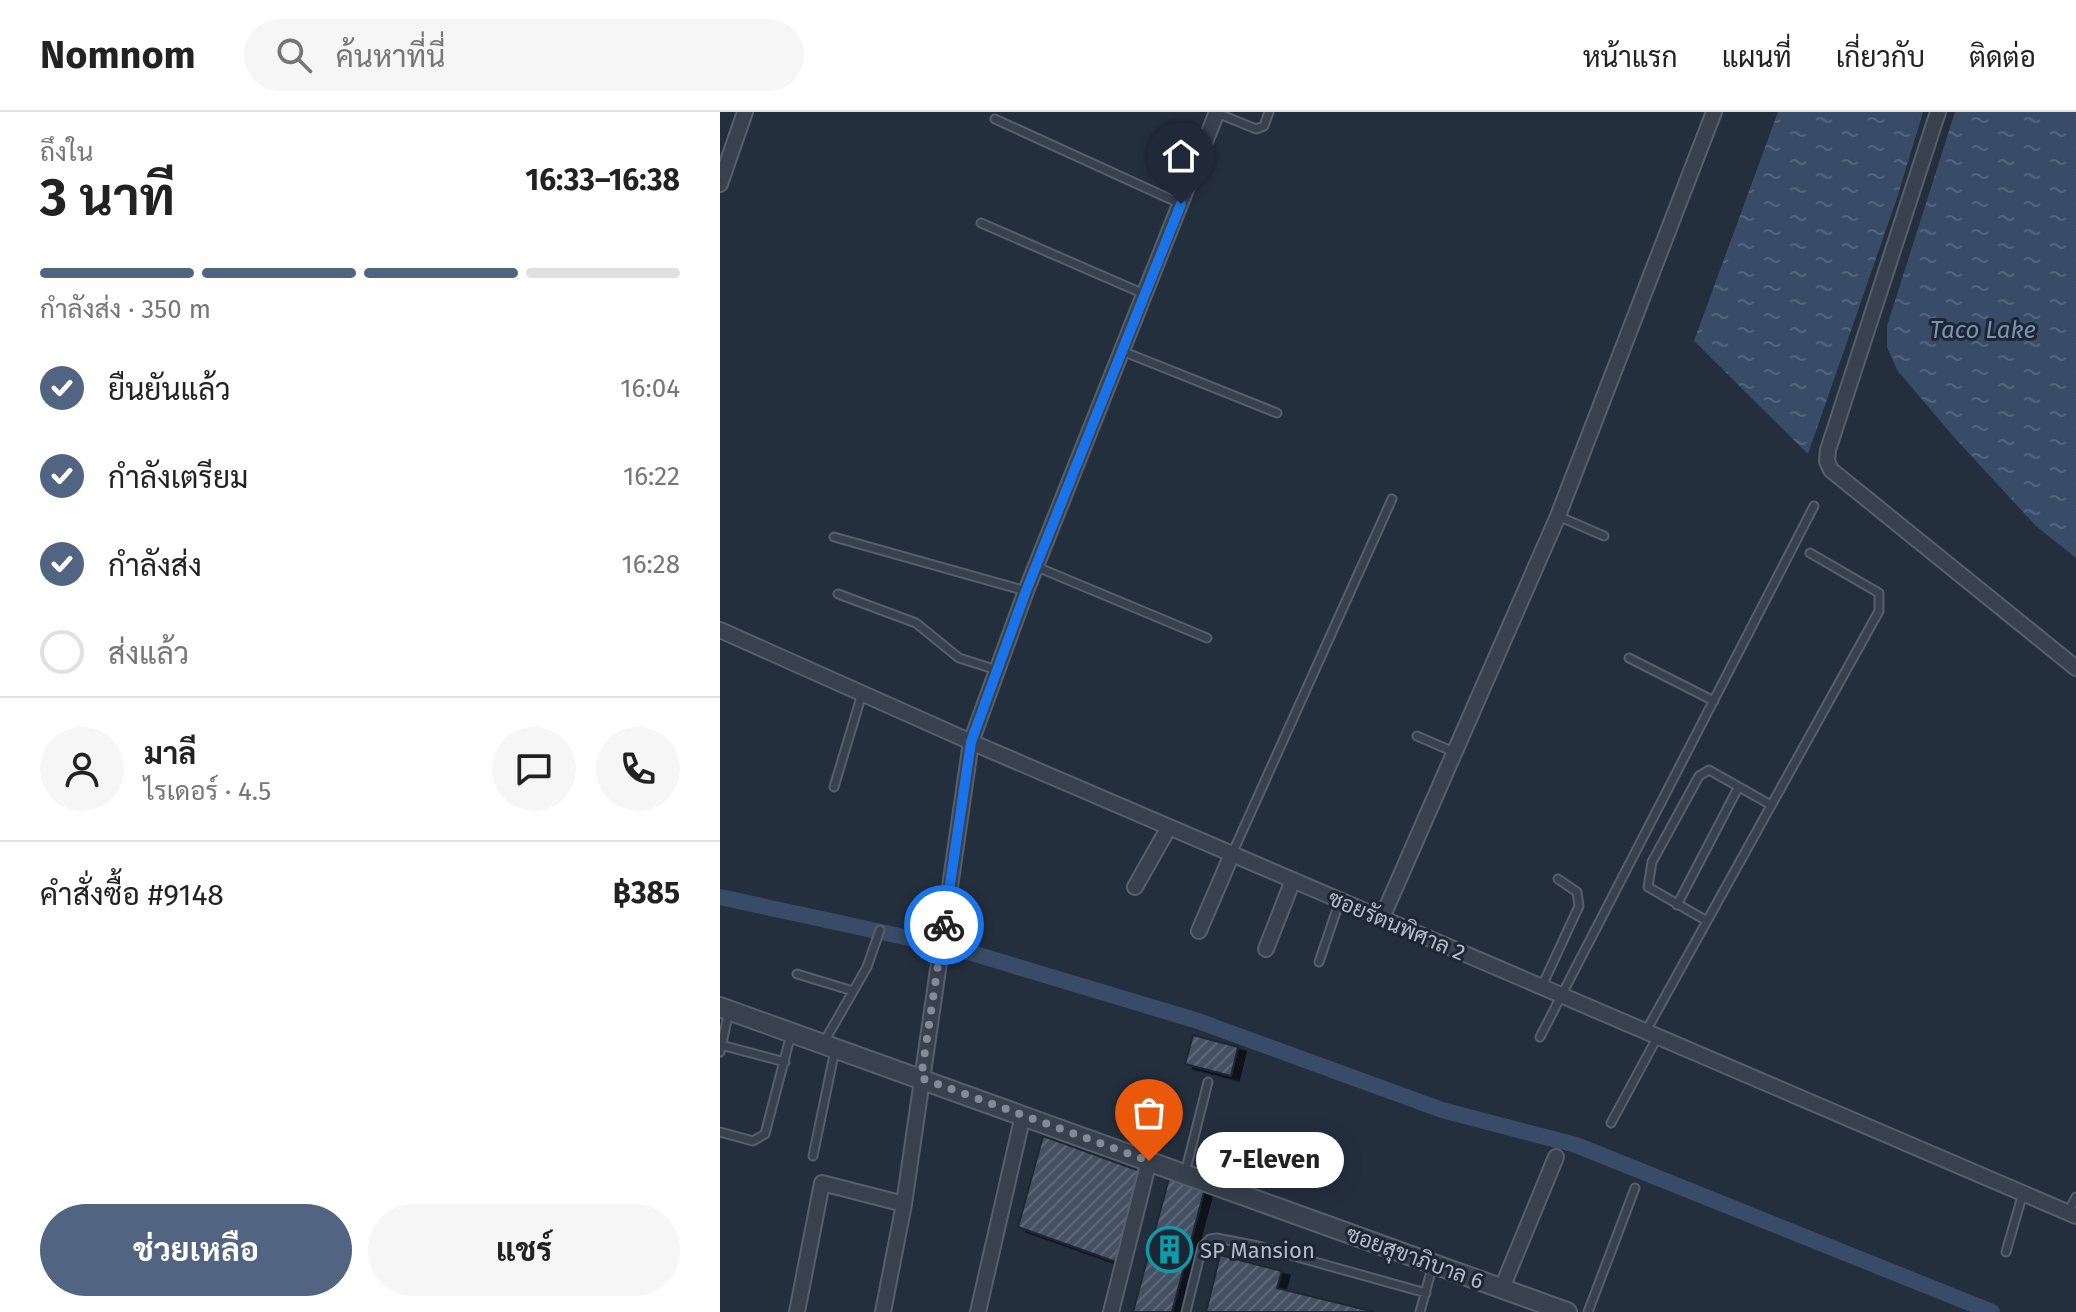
<!DOCTYPE html>
<html lang="th">
<meta charset="utf-8">
<style>
:root{--surface:#fff;--page:#f6f6f6;--text:#222;--muted:#767676;--line:#e0e0e0;--accent:#516482}
body{margin:0;font-family:"Fira Sans",Sarabun,sans-serif;background:var(--page);color:var(--text);height:100vh;display:flex;flex-direction:column;font-size:30px;white-space:nowrap}
*{box-sizing:border-box;margin:0}
p{font-size:26px;color:var(--muted)}
.icon{flex:none;width:44px;height:44px;fill:none;stroke:currentColor;stroke-width:2;stroke-linecap:round;stroke-linejoin:round}
.map{position:relative;flex:1;overflow:hidden}
.sheet{display:flex;flex-direction:column;background:var(--surface);width:720px}
.sheet>*{flex:none}
.pin{position:absolute;display:grid;place-items:center;width:68px;height:68px;color:#fff;margin:-82px -34px;border-radius:50% 50% 50% 0;rotate:-45deg;box-shadow:0 0 8px #0007}
.pin .icon{rotate:45deg}
.courier{position:absolute;display:grid;place-items:center;width:80px;height:80px;margin:-40px;border:6px solid #1a73e8;border-radius:50%;background:#fff;color:#222;box-shadow:0 2px 10px #0007}
.bubble{position:absolute;height:56px;border-radius:28px;background:var(--surface);box-shadow:0 4px 20px #0003;font-size:26px;font-weight:700;line-height:56px;text-align:center}
.headline em{font-style:normal;font-weight:700}
.headline div{display:flex;flex-direction:column-reverse}
.headline{display:flex;align-items:center;justify-content:space-between;height:136px;padding:0 40px}
h1{font-size:52px;font-weight:700;line-height:60px}
.bar{display:grid;grid-template-columns:repeat(4,1fr);gap:12px 8px;align-content:center;height:96px;padding:0 40px}
.bar i{height:10px;border-radius:6px;background:var(--line)}
.bar .on{background:var(--accent)}
.bar p{grid-column:span 4}
.line{display:flex;align-items:center;gap:20px;padding:0 40px;border-top:2px solid var(--line)}
.line div{flex:1}
.round{display:grid;place-items:center;flex:none;width:84px;height:84px;border-radius:42px;background:var(--page)}
ol{padding:0 40px;list-style:none}
li{display:flex;align-items:center;gap:24px;height:88px}
li p{margin-inline-start:auto}
li .icon{padding:8px;border-radius:50%;background:var(--accent);color:#fff;stroke-width:4}
li:last-child{color:var(--muted)}
li i{width:44px;height:44px;border:4px solid var(--line);border-radius:50%}
.button{display:flex;gap:16px;margin-top:auto;padding:16px 40px}
.button a{flex:1;height:92px;border-radius:48px;background:var(--accent);color:#fff;font-size:32px;font-weight:700;line-height:92px;text-align:center}
.button a+a{background:var(--page);color:var(--text)}
header{display:flex;align-items:center;gap:48px;box-sizing:border-box;height:112px;padding:0 40px;background:var(--surface);border-bottom:2px solid var(--line)}
header strong{font-size:38px}
nav{display:flex;gap:44px;margin-inline-start:auto;font-size:28px}
.search{width:560px;height:72px;background:var(--page);display:flex;align-items:center;gap:20px;box-sizing:border-box;padding:0 28px;border-radius:44px;color:var(--muted);font-size:30px}
main{display:flex;flex:1;min-height:0}
.map>svg:first-child{display:block}
.water{fill:url(#water-ripples)}
.lines{fill:none;stroke-linecap:round;stroke-linejoin:round}
.canal{stroke:#394c67;stroke-width:16}
.building{fill:url(#building-hatch);stroke:#1f2835;stroke-width:2;filter:url(#shadow)}
.service-casing{stroke:#565f6c;stroke-width:11}
.minor-casing{stroke:#565f6c;stroke-width:18}
.tertiary-casing{stroke:#565f6c;stroke-width:22}
.service{stroke:#38414e;stroke-width:7}
.minor{stroke:#38414e;stroke-width:14}
.tertiary{stroke:#38414e;stroke-width:18}
.done{stroke:#828b98;stroke-width:8;stroke-dasharray:0 14.4}
.route{stroke:#1a73e8;stroke-width:10}
.labels{text-anchor:middle;stroke-width:6;stroke-linejoin:round;paint-order:stroke}
.street-label{font-size:22px;fill:#b4bcc9;stroke:#1d2633}
.poi-label{font-size:22px;fill:#b4bcc9;stroke:#1d2633;text-anchor:start}
.water-label{font-size:24px;font-style:italic;fill:#7c92b1;stroke:#1d2633}
</style>
<header>
<strong>Nomnom</strong>
<div class="search"><svg class="icon" aria-label="search" viewBox="0 0 24 24"><circle cx="10" cy="10" r="6"/><path d="M15 15l6 6"/></svg>ค้นหาที่นี่</div>
<nav><a>หน้าแรก</a><a>แผนที่</a><a>เกี่ยวกับ</a><a>ติดต่อ</a></nav>
</header>
<main>
<section class="sheet">
<div class="headline"><div><h1>3 นาที</h1><p>ถึงใน</p></div><em>16:33–16:38</em></div>
<div class="bar"><i class="on"></i><i class="on"></i><i class="on"></i><i></i><p>กำลังส่ง · 350 m</p></div>
<ol>
<li><svg class="icon" aria-label="check" viewBox="0 0 24 24"><path d="M5 12l5 5 9-10"/></svg>ยืนยันแล้ว<p>16:04</p></li>
<li><svg class="icon" aria-label="check" viewBox="0 0 24 24"><path d="M5 12l5 5 9-10"/></svg>กำลังเตรียม<p>16:22</p></li>
<li><svg class="icon" aria-label="check" viewBox="0 0 24 24"><path d="M5 12l5 5 9-10"/></svg>กำลังส่ง<p>16:28</p></li>
<li><i></i>ส่งแล้ว</li>
</ol>
<div class="line" style="height:144px"><a class="round"><svg class="icon" aria-label="person" viewBox="0 0 24 24"><circle cx="12" cy="8" r="4"/><path d="M4 21q1-7 8-7t8 7"/></svg></a><div><b>มาลี</b><p>ไรเดอร์ · 4.5</p></div><a class="round"><svg class="icon" aria-label="chat" viewBox="0 0 24 24"><path d="M4 5h16v11H9l-5 4z"/></svg></a><a class="round"><svg class="icon" aria-label="phone" viewBox="0 0 24 24"><path d="M5 4h4l2 5-3 2q2 4 5 5l2-3 5 2v4C11 20 4 13 5 4z"/></svg></a></div>
<div class="line" style="height:104px"><div>คำสั่งซื้อ #9148</div><b>฿385</b></div>
<div class="button"><a>ช่วยเหลือ</a><a>แชร์</a></div>
</section>
<div class="map">
<svg width="1356" height="1200" viewBox="0 0 1356 1200">
<defs>
<pattern id="water-ripples" width="26" height="14" patternUnits="userSpaceOnUse" patternTransform="scale(2)"><rect width="26" height="14" fill="#394c67"/><path d="M2 4q2-2 4 0t4 0M15 11q2-2 4 0t4 0" fill="none" stroke="#53647b"/></pattern>
<pattern id="building-hatch" width="6" height="6" patternUnits="userSpaceOnUse" patternTransform="scale(2)"><rect width="6" height="6" fill="#455162"/><path d="M-1 1l2-2M0 6l6-6M5 7l2-2" fill="none" stroke="#5d6877"/></pattern>
<filter id="shadow"><feDropShadow dx="8" dy="4.5" stdDeviation="0" flood-color="#0009"/></filter>
</defs>
<rect width="100%" height="100%" fill="#242f3e"/>
<path class="water" d="M1058,0H1203L1177,86L1088,342L974,229Z
M1235,0H1356V446L1316,414L1233,324L1177,258L1167,235V214Z"/>
<g class="lines">
<path class="canal" d="M0,785L235,836L478,909L722,998L856,1033L1272,1200"/>
</g>
<path class="building" d="M473,923L518,935L511,964L465,952Z
M489,1022L505,1028L500,1044L484,1039Z
M323,1024L420,1059L396,1150L298,1115Z
M449,1066L485,1076L452,1200H413Z
M500,1143L562,1159L557,1176L655,1200H486Z"/>
<g class="lines">
<defs>
<path id="service" d="M497,1L536,17L544,14L549,0
M275,7L461,92
M261,111L424,182
M402,239L557,301
M838,404L884,424
M114,425L306,479
M317,455L487,526
M118,482L196,511L239,546L277,558
M909,546L994,589
M697,624L734,640
M114,675L142,582
M512,742L672,387
M957,793L1018,676
M987,809L928,775L932,750L979,664L989,658L1051,693
M599,850L620,788
M77,862L133,879
M822,874L859,794L857,780L838,767
M926,919L1159,499V481L1090,441
M820,925L1094,394
M104,930L147,855L160,818
M1,933L65,950
M0,940L9,899
M891,1011L938,924
M0,1020L33,1029L45,1022L71,922
M93,1044L115,938
M465,1061L488,970
M1348,1100L1356,1085
M1286,1140L1303,1081
M466,1200L482,1135L490,1127L497,1126L538,1134L706,1181
M700,1200L713,1152
M868,1200L915,1076"/>
<path id="minor" d="M1218,0L1108,338L1107,349L1111,358L1356,556
M0,72L25,0
M0,518L251,630L1356,1104
M415,775L449,715
M662,806L838,404L994,0
M479,819L512,742
M546,837L573,768
M782,1176L836,1045
M77,1200L102,1071L184,1092
M163,1200L184,1092L251,630L306,479L497,0
M258,1200L303,1003
M391,1200L429,1049"/>
<path id="tertiary" d="M0,895L847,1200"/>
</defs>
<use href="#service" class="service-casing"/>
<use href="#minor" class="minor-casing"/>
<use href="#tertiary" class="tertiary-casing"/>
<use href="#service" class="service"/>
<use href="#minor" class="minor"/>
<use href="#tertiary" class="tertiary"/>
</g>
<g class="lines">
<path class="done" d="M224,813L201,966L429,1049"/>
<path class="route" d="M224,813L251,630L306,479L461,92"/>
</g>
<defs>
<symbol id="building-ring" viewBox="-11 -11 22 22"><circle r="9.5" fill="#1d2633" stroke="#0f9aa8" stroke-width="1.5"/><path d="M-4-6H4V6H1V3H-1V6H-4ZM-2.5-4.3h1.7v1.8h-1.7ZM.8-4.3h1.7v1.8H.8ZM-2.5-1h1.7V.8h-1.7ZM.8-1h1.7V.8H.8Z" fill="#0f9aa8"/></symbol>
</defs>
<g fill-rule="evenodd">
<use href="#building-ring" x="424" y="1112" width="51" height="51"/>
</g>
<g class="labels">
<g class="street-label">
<text transform="translate(677 813) rotate(23)" y="8">ซอยรัตนพิศาล 2</text>
<text transform="translate(695 1145) rotate(20)" y="8">ซอยสุขาภิบาล 6</text>
</g>
<g class="poi-label">
<text x="480" y="1146">SP Mansion</text>
</g>
<g class="water-label">
<text x="1263" y="226">Taco Lake</text>
</g>
</g>
</svg>
<div class="pin" style="left:429px;top:1049px;background:#ea580c"><svg class="icon" aria-label="bag" viewBox="0 0 24 24"><path d="M5 8h14l-1 12H6zM9 8a3 3 0 0 1 6 0"/></svg></div>
<div class="pin" style="left:461px;top:92px;background:#1f2937"><svg class="icon" aria-label="home" viewBox="0 0 24 24"><path d="M3 11l9-7 9 7M6 9v11h12V9"/></svg></div>
<div class="courier" style="left:224px;top:813px"><svg class="icon" aria-label="bike" viewBox="0 0 24 24"><circle cx="6" cy="16" r="4"/><circle cx="18" cy="16" r="4"/><path d="M6 16l4-8h5l3 8M10 8l3 8H6M13 5h3"/></svg></div>
<div class="bubble" style="left:476px;top:1020px;width:148px">7-Eleven</div>
</div>
</main>
